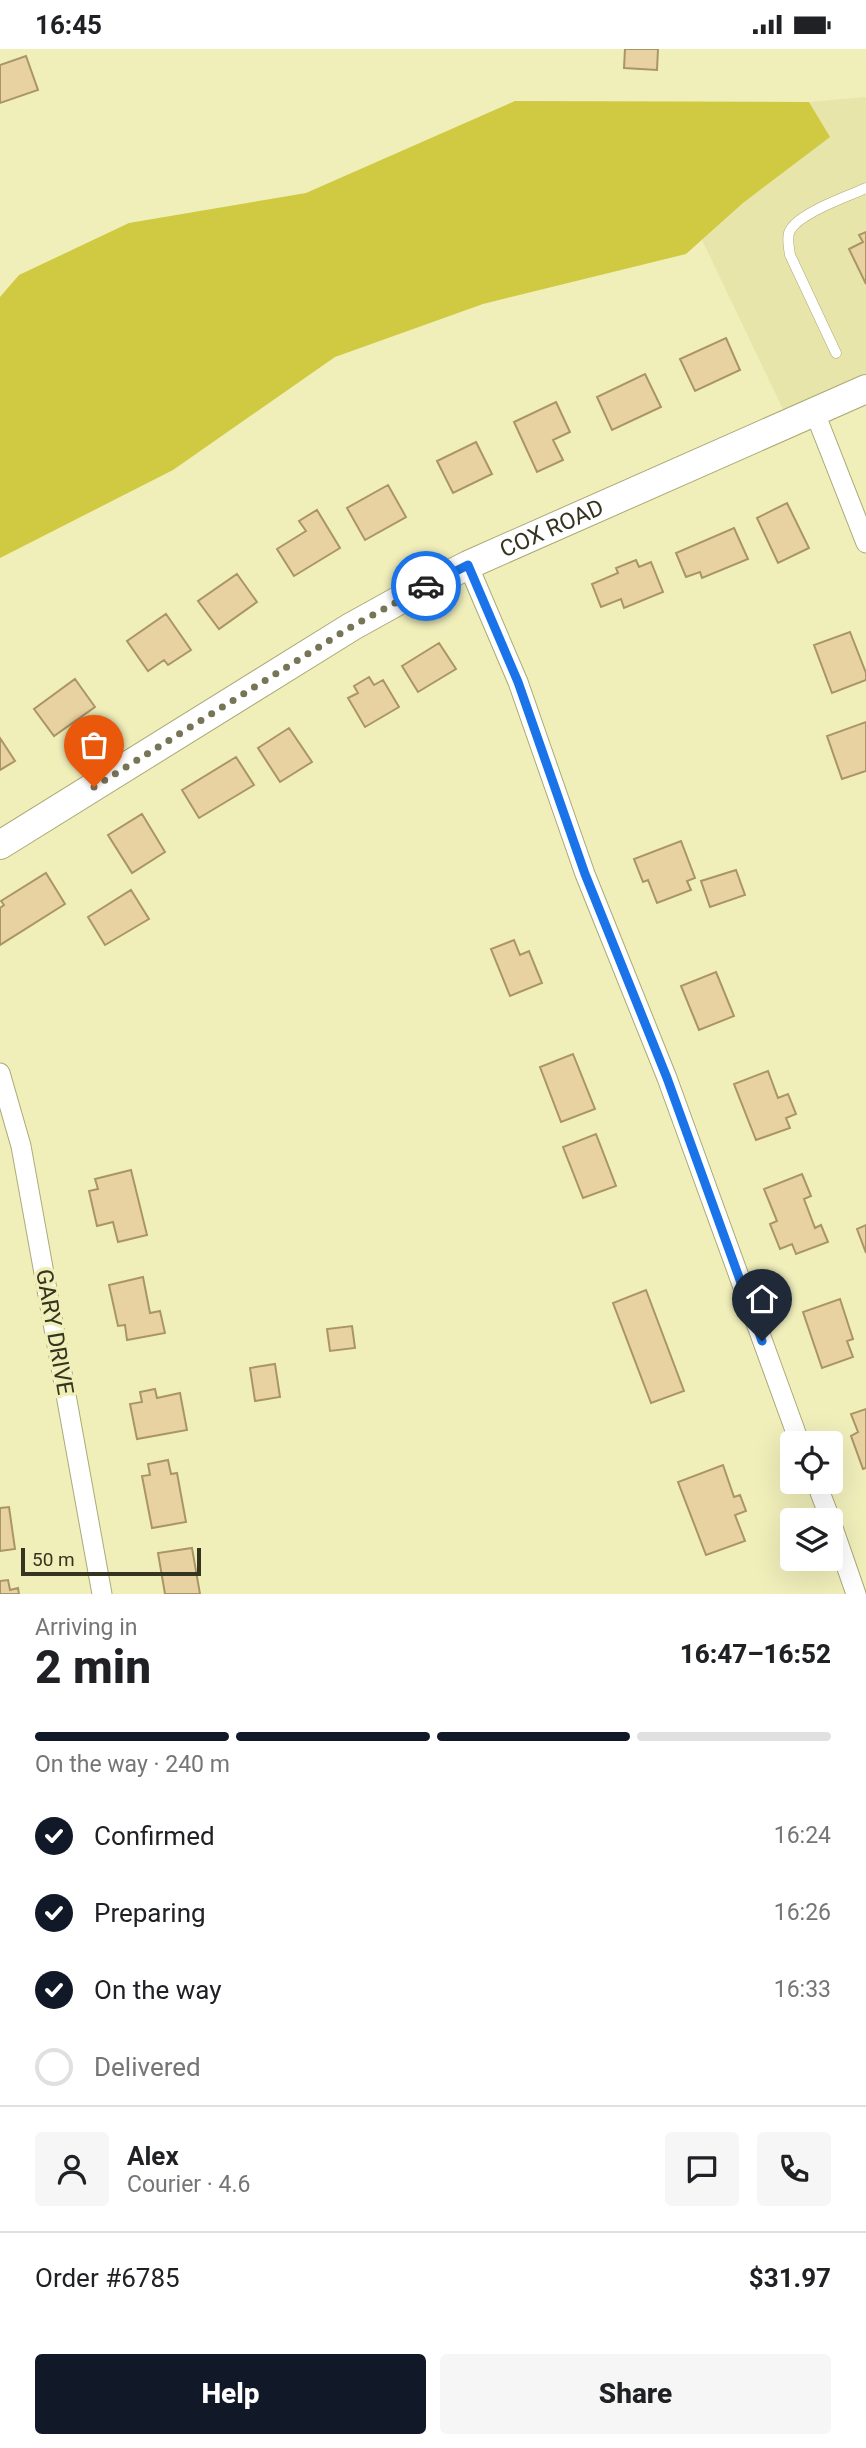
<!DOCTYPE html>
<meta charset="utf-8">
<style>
:root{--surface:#fff;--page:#f6f6f6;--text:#202124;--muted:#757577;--line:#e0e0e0;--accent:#111827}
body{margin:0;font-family:Roboto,sans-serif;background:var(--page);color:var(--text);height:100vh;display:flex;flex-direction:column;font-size:26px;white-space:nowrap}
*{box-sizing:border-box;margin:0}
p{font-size:23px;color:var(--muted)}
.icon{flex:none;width:38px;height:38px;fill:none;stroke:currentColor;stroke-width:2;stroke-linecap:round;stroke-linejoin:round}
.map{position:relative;height:1545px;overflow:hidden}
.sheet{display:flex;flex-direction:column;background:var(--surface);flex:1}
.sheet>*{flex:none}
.tools{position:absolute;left:780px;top:1382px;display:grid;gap:14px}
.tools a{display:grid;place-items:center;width:63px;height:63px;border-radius:7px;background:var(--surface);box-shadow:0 7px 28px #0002;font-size:35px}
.scale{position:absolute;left:21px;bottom:18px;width:180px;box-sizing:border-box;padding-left:7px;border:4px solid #353420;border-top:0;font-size:19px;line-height:24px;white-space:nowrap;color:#353420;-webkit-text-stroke:5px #f0efba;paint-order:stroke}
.pin{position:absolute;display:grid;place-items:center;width:60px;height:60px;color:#fff;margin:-72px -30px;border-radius:50% 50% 50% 0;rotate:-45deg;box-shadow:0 0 7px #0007}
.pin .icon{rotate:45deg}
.courier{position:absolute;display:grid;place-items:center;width:70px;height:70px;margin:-35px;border:5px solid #1a73e8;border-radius:50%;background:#fff;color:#222;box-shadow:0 2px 9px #0007}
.head em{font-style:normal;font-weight:800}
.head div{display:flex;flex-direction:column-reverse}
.head{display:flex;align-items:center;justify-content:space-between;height:119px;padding:0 35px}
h1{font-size:46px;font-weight:800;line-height:52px}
.bar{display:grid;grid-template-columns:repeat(4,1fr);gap:10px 7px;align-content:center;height:84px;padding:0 35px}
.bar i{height:9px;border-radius:5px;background:var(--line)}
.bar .current{background:var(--accent)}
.bar p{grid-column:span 4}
.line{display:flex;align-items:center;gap:18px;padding:0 35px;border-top:2px solid var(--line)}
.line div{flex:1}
.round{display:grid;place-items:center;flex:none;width:74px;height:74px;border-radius:7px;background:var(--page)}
ol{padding:0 35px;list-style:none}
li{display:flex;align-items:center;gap:21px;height:77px}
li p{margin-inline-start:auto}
li .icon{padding:7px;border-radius:50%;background:var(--accent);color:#fff;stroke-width:4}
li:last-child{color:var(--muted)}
li i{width:38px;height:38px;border:4px solid var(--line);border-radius:50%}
.button{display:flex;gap:14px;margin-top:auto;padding:14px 35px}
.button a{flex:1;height:80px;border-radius:7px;background:var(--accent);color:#fff;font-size:28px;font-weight:800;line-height:80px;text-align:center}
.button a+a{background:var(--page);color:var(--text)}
.status{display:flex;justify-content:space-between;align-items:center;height:49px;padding:0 35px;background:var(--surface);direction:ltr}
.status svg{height:19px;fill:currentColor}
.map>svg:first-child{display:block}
.built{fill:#e7e5a9}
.green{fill:#d0c942}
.building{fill:#e9d2a2;stroke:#aa9567;stroke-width:2}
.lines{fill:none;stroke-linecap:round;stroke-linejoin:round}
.lane-casing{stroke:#aba977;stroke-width:11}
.street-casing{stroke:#aba977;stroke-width:21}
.secondary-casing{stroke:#aba977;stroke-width:30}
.lane{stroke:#fff;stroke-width:10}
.street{stroke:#fff;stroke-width:19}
.secondary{stroke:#fff;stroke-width:28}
.done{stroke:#767556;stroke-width:7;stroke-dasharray:0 12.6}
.route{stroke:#1a73e8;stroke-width:9}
.labels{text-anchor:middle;stroke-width:7;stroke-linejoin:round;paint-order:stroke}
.street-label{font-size:23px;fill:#353420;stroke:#f0efba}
</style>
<div class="status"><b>16:45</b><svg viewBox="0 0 49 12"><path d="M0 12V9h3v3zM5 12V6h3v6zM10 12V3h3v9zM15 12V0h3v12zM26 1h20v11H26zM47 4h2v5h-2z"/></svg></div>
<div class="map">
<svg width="866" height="1545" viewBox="0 0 866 1545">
<rect width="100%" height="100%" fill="#f0efba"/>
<path class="built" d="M866,48V340L790,375L702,191L743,154L829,88L809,53Z"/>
<path class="green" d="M515,52L809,53L830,88L743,154L686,205L483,255L335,308L173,421L0,509V248L19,226L129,174L306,144Z"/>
<path class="building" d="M625,0H658L657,21L624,19Z
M26,7L38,41L0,54V16Z
M866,183V235L849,200L863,193L859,186Z
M726,289L740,321L695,342L680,310Z
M645,325L661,358L612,381L597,348Z
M556,353L570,383L553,391L563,411L537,423L514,373Z
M476,393L492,425L453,444L437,412Z
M388,436L406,468L365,491L347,459Z
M787,454L809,499L778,514L757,469Z
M317,461L340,499L294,527L277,500L306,482L299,472Z
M734,479L748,510L702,529L700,523L686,528L676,504Z
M636,511L639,518L651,513L663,543L624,559L621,550L601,558L592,535L618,524L616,519Z
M237,525L257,553L219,580L198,552Z
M166,565L191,601L168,616L164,611L148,622L127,592Z
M850,583L866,624V631L832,644L814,596Z
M439,594L456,620L418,643L402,617Z
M369,628L374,636L383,631L399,658L365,678L348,649L358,644L354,637Z
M75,630L95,658L54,687L34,660Z
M866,673V722L842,730L827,687Z
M289,679L312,713L280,733L258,699Z
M0,689L15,712L0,721Z
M236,708L254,736L199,769L182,741Z
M142,765L165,803L132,824L108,786Z
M681,792L695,829L687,832L691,841L657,854L648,831L643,833L634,810Z
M736,821L745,846L710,858L701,832Z
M46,824L65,855L0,896V859L4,856L1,852Z
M131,841L149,870L105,896L88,868Z
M514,891L520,906L529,902L542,934L510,947L491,900Z
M716,923L734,967L699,981L681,937Z
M573,1005L595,1060L561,1073L540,1018Z
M768,1022L778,1049L788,1045L796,1065L786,1069L790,1079L756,1091L734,1035Z
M596,1085L616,1137L583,1149L563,1098Z
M131,1121L147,1186L118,1193L113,1173L97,1177L89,1142L98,1140L95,1130Z
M802,1125L811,1147L804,1150L815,1179L821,1176L828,1193L796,1205L792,1195L780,1200L770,1175L777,1172L764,1140Z
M866,1176V1204L857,1180Z
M143,1228L150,1264L160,1262L165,1284L127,1291L125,1276L118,1277L109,1236Z
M646,1241L684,1342L651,1354L613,1254Z
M840,1250L853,1290L847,1292L853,1308L822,1319L803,1263Z
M352,1277L355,1299L330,1302L327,1280Z
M275,1315L280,1348L255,1352L250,1319Z
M155,1340L157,1349L180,1344L187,1381L137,1390L130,1355L142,1353L140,1343Z
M866,1360V1419L863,1420L851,1387L858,1383L851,1365Z
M168,1411L171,1425L177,1424L186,1473L152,1479L142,1427L150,1426L148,1415Z
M723,1416L734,1448L740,1446L746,1462L735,1466L745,1492L706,1506L678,1433Z
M9,1458L15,1500L0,1502V1459Z
M192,1499L200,1545H165L158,1504Z
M8,1531L10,1541L18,1539L19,1545H0V1532Z"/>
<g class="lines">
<defs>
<path id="lane" d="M836,304L790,206C789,199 787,191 789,184C795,165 847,148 866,139"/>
<path id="street" d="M815,364L866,494
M468,516L518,633L585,825L667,1029L800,1395
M0,1024L21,1097L102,1545
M816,1433L831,1472
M831,1473L856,1545"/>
<g id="secondary">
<path id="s1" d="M0,796L351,578L405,548L468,516L866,340"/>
</g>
</defs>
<use href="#lane" class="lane-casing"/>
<use href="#street" class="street-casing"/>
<use href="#secondary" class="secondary-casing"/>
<use href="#lane" class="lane"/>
<use href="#street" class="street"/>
<use href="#secondary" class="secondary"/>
</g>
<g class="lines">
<path class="done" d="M94,738L351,578L426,537"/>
<path class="route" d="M426,537L468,516L518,633L585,825L667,1029L762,1292"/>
</g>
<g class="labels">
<g class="street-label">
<text dy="8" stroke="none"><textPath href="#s1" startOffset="637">COX ROAD</textPath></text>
<text transform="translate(55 1283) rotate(80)" y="8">GARY DRIVE</text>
</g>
</g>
</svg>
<div class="tools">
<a><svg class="icon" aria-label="locate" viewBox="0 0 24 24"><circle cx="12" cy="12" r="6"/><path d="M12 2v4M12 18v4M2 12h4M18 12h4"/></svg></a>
<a><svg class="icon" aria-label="layers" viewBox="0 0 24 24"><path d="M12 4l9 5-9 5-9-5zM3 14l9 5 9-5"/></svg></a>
</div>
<div class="scale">50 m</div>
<div class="pin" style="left:94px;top:738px;background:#ea580c"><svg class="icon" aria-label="bag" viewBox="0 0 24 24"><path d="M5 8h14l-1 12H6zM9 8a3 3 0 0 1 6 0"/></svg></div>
<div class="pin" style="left:762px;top:1292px;background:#1f2937"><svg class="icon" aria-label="home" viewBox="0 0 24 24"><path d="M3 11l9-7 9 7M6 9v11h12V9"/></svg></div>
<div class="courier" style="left:426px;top:537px"><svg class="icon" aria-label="car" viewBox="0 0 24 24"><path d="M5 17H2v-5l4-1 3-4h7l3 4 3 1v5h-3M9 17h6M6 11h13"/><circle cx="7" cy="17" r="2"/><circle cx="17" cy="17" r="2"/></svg></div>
</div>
<section class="sheet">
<div class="head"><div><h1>2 min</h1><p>Arriving in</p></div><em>16:47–16:52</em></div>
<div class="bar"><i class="current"></i><i class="current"></i><i class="current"></i><i></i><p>On the way · 240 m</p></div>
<ol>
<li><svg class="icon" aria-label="check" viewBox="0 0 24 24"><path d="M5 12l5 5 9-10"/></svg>Confirmed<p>16:24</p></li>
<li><svg class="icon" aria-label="check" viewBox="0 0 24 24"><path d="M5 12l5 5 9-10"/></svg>Preparing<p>16:26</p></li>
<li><svg class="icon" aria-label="check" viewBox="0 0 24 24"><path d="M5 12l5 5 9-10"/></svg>On the way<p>16:33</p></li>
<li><i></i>Delivered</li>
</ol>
<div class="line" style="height:126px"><a class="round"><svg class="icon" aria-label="person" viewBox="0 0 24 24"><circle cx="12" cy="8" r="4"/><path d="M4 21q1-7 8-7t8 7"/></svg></a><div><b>Alex</b><p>Courier · 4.6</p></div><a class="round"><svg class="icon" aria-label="chat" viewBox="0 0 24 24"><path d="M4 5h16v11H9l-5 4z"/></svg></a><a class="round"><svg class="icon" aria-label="phone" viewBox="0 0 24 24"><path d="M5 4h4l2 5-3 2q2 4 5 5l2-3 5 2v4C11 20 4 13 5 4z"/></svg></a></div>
<div class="line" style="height:91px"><div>Order #6785</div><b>$31.97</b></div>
<div class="button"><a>Help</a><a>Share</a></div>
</section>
